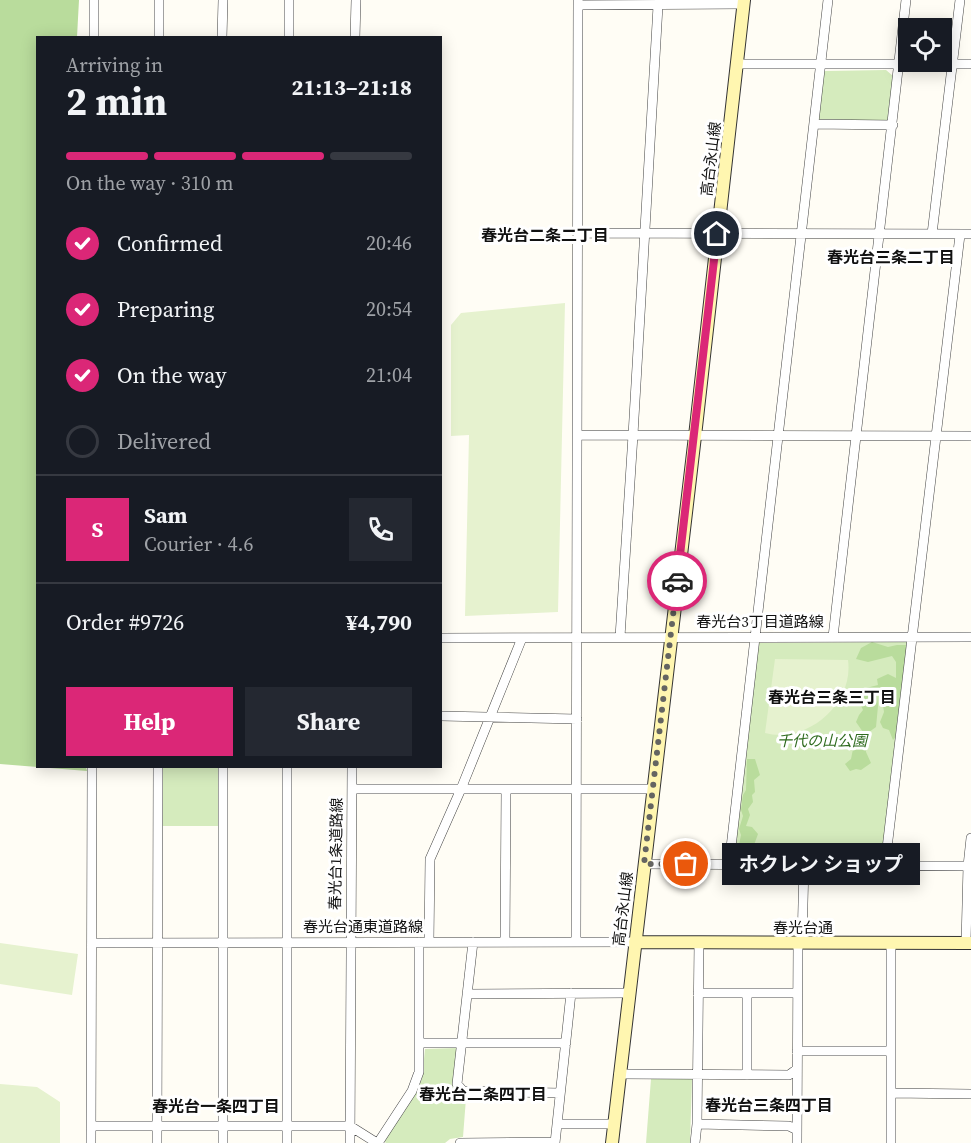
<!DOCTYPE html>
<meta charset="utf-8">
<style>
:root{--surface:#171b24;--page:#242831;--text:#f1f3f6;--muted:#9ea1a6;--line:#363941;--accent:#db2777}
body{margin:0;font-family:"Source Serif 4","Noto Sans JP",serif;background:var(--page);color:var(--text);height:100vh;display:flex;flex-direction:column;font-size:22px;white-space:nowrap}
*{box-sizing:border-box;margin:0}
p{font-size:20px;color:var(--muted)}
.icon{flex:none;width:33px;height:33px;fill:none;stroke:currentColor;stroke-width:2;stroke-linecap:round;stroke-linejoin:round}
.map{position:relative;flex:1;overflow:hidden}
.drawer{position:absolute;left:36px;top:36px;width:406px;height:732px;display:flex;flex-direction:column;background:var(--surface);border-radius:0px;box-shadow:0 3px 15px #0003}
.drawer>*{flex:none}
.fabs{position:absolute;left:898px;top:18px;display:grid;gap:12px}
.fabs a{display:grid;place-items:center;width:54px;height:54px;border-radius:0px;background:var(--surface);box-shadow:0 3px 15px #0003;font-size:30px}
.pin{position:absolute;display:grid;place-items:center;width:51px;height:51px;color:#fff;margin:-26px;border:3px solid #fff;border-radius:50%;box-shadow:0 2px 6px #0007}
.courier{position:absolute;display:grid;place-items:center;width:60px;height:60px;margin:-30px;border:4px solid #db2777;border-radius:50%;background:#fff;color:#222;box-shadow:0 2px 8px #0007}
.bubble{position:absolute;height:42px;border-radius:0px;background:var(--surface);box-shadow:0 3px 15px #0003;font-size:20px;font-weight:700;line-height:42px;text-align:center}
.overview em{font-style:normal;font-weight:700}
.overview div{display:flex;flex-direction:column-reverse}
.overview{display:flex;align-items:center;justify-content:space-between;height:102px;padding:0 30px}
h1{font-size:39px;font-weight:700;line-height:45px}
.bar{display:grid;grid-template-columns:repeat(4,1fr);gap:9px 6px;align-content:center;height:72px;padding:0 30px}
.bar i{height:8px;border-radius:4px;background:var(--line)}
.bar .active{background:var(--accent)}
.bar p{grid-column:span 4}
.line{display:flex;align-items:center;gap:15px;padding:0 30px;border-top:2px solid var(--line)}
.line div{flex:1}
.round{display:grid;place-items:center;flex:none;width:63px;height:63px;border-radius:0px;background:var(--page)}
ol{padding:0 30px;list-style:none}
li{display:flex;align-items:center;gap:18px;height:66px}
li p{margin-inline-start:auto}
li .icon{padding:6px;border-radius:50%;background:var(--accent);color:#fff;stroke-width:4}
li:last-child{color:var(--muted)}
li i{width:33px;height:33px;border:3px solid var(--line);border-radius:50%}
.button{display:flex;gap:12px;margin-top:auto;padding:12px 30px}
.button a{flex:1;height:69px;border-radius:0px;background:var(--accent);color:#fff;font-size:24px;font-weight:700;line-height:69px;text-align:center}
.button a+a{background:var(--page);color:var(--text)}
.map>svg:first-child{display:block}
.green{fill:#d5ebbd}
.forest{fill:#b9dc9c}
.pitch{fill:#e6f2cf}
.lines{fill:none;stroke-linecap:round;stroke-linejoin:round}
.street-casing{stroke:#444;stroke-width:10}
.secondary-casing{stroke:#333;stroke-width:14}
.street{stroke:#fff;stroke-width:9}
.secondary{stroke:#fff6b0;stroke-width:12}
.done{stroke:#646461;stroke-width:6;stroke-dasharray:0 10.8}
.route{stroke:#db2777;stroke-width:8}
.labels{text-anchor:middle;stroke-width:6;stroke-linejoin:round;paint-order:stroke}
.street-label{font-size:15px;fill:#111;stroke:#fff}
.park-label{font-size:15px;font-style:italic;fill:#2f6b1f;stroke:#fff}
.neighbourhood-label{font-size:16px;font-weight:bold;fill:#111;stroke:#fff}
</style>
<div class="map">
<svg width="971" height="1143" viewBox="0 0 971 1143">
<rect width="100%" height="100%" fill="#fffdf5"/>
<path class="green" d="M886,70L893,76L890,122L818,120L824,71Z
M909,642L883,863L732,862L757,643Z
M158,767H223L224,826H159Z
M457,1048C455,1066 448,1087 466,1098L463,1137L450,1139L445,1143H386L384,1141L410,1103L422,1079L425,1049Z
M651,1079H692L690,1143H646Z"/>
<path class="forest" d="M0,0H79L77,37L38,38V766L86,767L87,771L0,764Z
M872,642L888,647L897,645H907L895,738L893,740L889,730L883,728L880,722L884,712L881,691L877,694L878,706L876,727L865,735L856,722L859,715L863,710L858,699L866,688L878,685L877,679L888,674L896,678V662L892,656L868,662L856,659L861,648Z
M865,742L866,752L871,763L861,770L856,769L850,771L845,764L851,759L853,749Z
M747,759H755L760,775L754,780L755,792L752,795L753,802L748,809L750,815L746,826L752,827L758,834L754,845L749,849L750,852L757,849L763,853L762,859H737L740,852L739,845L741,835L739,829L743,816L741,810L743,795L746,790Z"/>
<path class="pitch" d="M565,303L558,612L465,616L469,435L451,436V325L461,313Z
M775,659L848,660C854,704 807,744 765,733Z
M0,943L78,954L72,995L0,984Z
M0,1084L37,1087L60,1102V1143H0Z"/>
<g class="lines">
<defs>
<path id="street" d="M159,0V38
M289,0V38
M578,5L743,4
M94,38V0
M222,38L223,0
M355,38L356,0
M737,64H971
M814,124L893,125
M577,233L971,234
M932,234L960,0
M577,435L971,436
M620,637L633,435L658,6
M833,637L906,0
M441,638L971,637
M441,716L577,719
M352,789H652
M644,864L971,866
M729,865L828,0
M885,865L960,235
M429,942L430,859L461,789L522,638
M473,942L457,1084L463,1091L560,1093
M505,942L506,789
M576,942L578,0
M92,943L635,942
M802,943L804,864
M966,943L968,866L971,838
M698,993H797
M467,994L628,993
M419,1043H566
M797,1051H891
M619,1074L789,1075L797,1069
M747,1075V993
M891,1093L971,1094
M557,1124H614
M697,1124L789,1126L797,1130
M91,1126H350L377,1143
M91,1143L92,766
M157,1143L158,766
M223,1143V766
M287,1143V766
M350,1143L352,766
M378,1143L412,1091L419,1072V942
M460,1143L555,1142
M555,1143L571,993
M695,1143L697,1124L699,942
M797,1143L798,943
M891,1143V943"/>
<path id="secondary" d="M635,942L971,943
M612,1143L695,436L744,0"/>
</defs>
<use href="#street" class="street-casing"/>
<use href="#secondary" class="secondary-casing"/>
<use href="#street" class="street"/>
<use href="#secondary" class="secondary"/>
</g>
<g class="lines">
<path class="done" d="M677,581L644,864H686"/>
<path class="route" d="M677,581L717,234"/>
</g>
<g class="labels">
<g class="street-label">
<text transform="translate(711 159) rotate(-83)" y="5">高台永山線</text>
<text x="760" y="627">春光台3丁目道路線</text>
<text transform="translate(336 854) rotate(-89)" y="5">春光台1条道路線</text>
<text transform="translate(623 909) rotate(-83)" y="5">高台永山線</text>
<text x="363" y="932">春光台通東道路線</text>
<text x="803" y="933">春光台通</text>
</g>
<g class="park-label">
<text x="822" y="746">千代の山公園</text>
</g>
<g class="neighbourhood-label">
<text x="545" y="241">春光台二条二丁目</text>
<text x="891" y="263">春光台三条二丁目</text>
<text x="832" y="703">春光台三条三丁目</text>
<text x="483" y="1100">春光台二条四丁目</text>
<text x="769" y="1111">春光台三条四丁目</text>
<text x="216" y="1112">春光台一条四丁目</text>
</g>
</g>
</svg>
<div class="fabs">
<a><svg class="icon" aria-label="locate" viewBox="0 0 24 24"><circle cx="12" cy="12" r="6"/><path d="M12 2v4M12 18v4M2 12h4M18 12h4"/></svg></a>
</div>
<div class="pin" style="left:686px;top:864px;background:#ea580c"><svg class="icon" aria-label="bag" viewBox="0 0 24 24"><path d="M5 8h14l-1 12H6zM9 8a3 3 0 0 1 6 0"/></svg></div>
<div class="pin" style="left:717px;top:234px;background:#1f2937"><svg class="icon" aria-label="home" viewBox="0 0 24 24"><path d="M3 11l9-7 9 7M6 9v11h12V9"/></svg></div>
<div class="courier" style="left:677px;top:581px"><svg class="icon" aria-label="car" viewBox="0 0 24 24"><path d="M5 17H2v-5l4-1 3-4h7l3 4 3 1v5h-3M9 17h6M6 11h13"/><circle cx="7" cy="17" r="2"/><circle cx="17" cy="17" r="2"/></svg></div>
<div class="bubble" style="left:722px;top:843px;width:198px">ホクレン ショップ</div>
<section class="drawer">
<div class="overview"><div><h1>2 min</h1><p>Arriving in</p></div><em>21:13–21:18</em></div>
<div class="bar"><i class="active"></i><i class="active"></i><i class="active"></i><i></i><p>On the way · 310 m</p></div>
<ol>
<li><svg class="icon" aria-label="check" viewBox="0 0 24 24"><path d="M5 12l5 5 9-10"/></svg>Confirmed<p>20:46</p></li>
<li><svg class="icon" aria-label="check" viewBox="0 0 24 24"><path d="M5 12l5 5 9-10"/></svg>Preparing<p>20:54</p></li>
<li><svg class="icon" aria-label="check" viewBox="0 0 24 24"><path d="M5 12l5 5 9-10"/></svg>On the way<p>21:04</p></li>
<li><i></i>Delivered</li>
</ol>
<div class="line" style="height:108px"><b class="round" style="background:var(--accent);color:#fff">S</b><div><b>Sam</b><p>Courier · 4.6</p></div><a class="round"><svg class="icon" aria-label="phone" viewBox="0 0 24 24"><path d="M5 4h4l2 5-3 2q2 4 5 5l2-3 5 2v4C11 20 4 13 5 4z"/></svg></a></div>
<div class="line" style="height:78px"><div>Order #9726</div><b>¥4,790</b></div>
<div class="button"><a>Help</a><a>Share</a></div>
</section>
</div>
